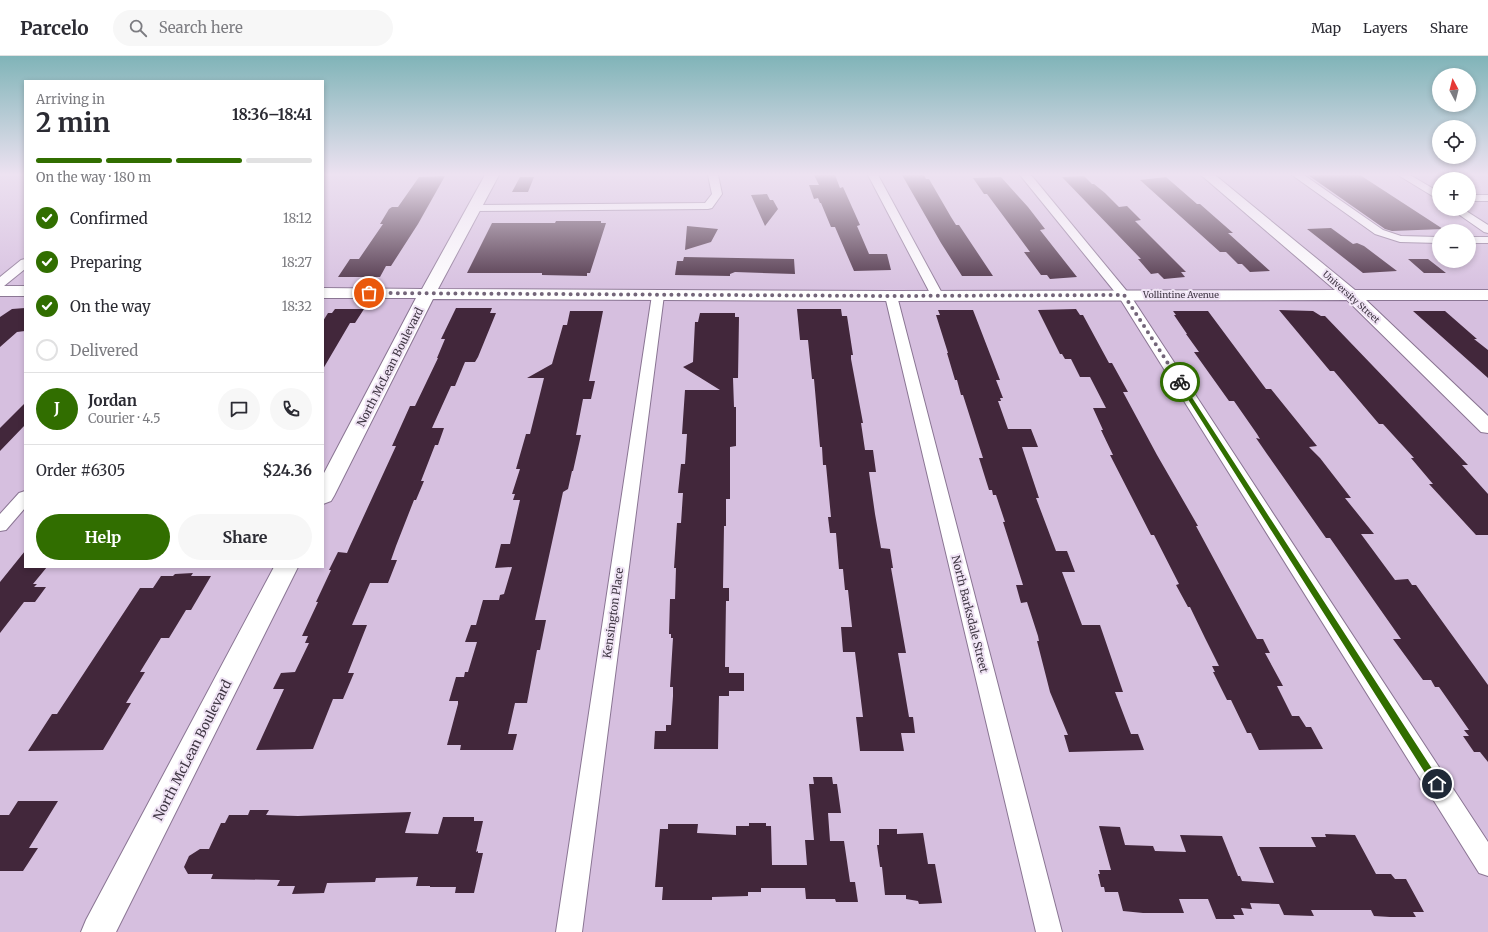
<!DOCTYPE html>
<meta charset="utf-8">
<style>
:root{--surface:#fff;--page:#f7f7f7;--text:#2b2b33;--muted:#7c7c81;--line:#e1e1e2;--accent:#316e00}
body{margin:0;font-family:Merriweather,serif;background:var(--page);color:var(--text);height:100vh;display:flex;flex-direction:column;font-size:15px;white-space:nowrap}
*{box-sizing:border-box;margin:0}
p{font-size:13px;color:var(--muted)}
.icon{flex:none;width:22px;height:22px;fill:none;stroke:currentColor;stroke-width:2;stroke-linecap:round;stroke-linejoin:round}
.map{position:relative;flex:1;overflow:hidden}
.drawer{position:absolute;left:24px;top:24px;width:300px;height:488px;display:flex;flex-direction:column;background:var(--surface);border-radius:0px;box-shadow:0 2px 6px #0003}
.drawer>*{flex:none}
.needle{width:26px;rotate:353deg}
.controls{position:absolute;left:1432px;top:12px;display:grid;gap:8px}
.controls a{display:grid;place-items:center;width:44px;height:44px;border-radius:50%;background:var(--surface);box-shadow:0 2px 6px #0003;font-size:20px}
.pin{position:absolute;display:grid;place-items:center;width:34px;height:34px;color:#fff;margin:-17px;border:2px solid #fff;border-radius:50%;box-shadow:0 1px 4px #0007}
.courier{position:absolute;display:grid;place-items:center;width:40px;height:40px;margin:-20px;border:3px solid #316e00;border-radius:50%;background:#fff;color:#222;box-shadow:0 1px 5px #0007}
.head em{font-style:normal;font-weight:700}
.head div{display:flex;flex-direction:column-reverse}
.head{display:flex;align-items:center;justify-content:space-between;height:68px;padding:0 12px}
h1{font-size:26px;font-weight:700;line-height:30px}
.bar{display:grid;grid-template-columns:repeat(4,1fr);gap:6px 4px;align-content:center;height:48px;padding:0 12px}
.bar i{height:5px;border-radius:3px;background:var(--line)}
.bar .selected{background:var(--accent)}
.bar p{grid-column:span 4}
.line{display:flex;align-items:center;gap:10px;padding:0 12px;border-top:1px solid var(--line)}
.line div{flex:1}
.round{display:grid;place-items:center;flex:none;width:42px;height:42px;border-radius:21px;background:var(--page)}
ol{padding:0 12px;list-style:none}
li{display:flex;align-items:center;gap:12px;height:44px}
li p{margin-inline-start:auto}
li .icon{padding:4px;border-radius:50%;background:var(--accent);color:#fff;stroke-width:4}
li:last-child{color:var(--muted)}
li i{width:22px;height:22px;border:2px solid var(--line);border-radius:50%}
.cta{display:flex;gap:8px;margin-top:auto;padding:8px 12px}
.cta a{flex:1;height:46px;border-radius:24px;background:var(--accent);color:#fff;font-size:16px;font-weight:700;line-height:46px;text-align:center}
.cta a+a{background:var(--page);color:var(--text)}
header{display:flex;align-items:center;gap:24px;box-sizing:border-box;height:56px;padding:0 20px;background:var(--surface);border-bottom:1px solid var(--line)}
header strong{font-size:19px}
nav{display:flex;gap:22px;margin-inline-start:auto;font-size:14px}
.search{width:280px;height:36px;background:var(--page);display:flex;align-items:center;gap:10px;box-sizing:border-box;padding:0 14px;border-radius:22px;color:var(--muted);font-size:15px}
.map>svg:first-child{display:block}
.building{fill:#42273b}
.lines{fill:none;stroke-linecap:round;stroke-linejoin:round}
.street-casing{stroke:#8a7593;stroke-width:2}
.secondary-casing{stroke:#8a7593;stroke-width:2}
.street{fill:#fff;fill-rule:evenodd}
.secondary{fill:#fff;fill-rule:evenodd}
.route{fill:#316e00}
.done{stroke:#736579;stroke-width:4;stroke-dasharray:0 7.2}
.labels{text-anchor:middle;stroke-width:4;stroke-linejoin:round;paint-order:stroke}
.far-street-label{font-size:9px;fill:#3e3542;stroke:#f0e4f5}
.street-label{font-size:11px;fill:#3e3542;stroke:#f0e4f5}
.near-street-label{font-size:13px;fill:#3e3542;stroke:#f0e4f5}
</style>
<header>
<strong>Parcelo</strong>
<div class="search"><svg class="icon" aria-label="search" viewBox="0 0 24 24"><circle cx="10" cy="10" r="6"/><path d="M15 15l6 6"/></svg>Search here</div>
<nav><a>Map</a><a>Layers</a><a>Share</a></nav>
</header>
<div class="map">
<svg width="1488" height="876" viewBox="0 0 1488 876">
<rect width="100%" height="100%" fill="#d6bfdf"/>
<path class="building" d="M814,119H835L840,132L843,131L860,169L857,170L869,198H887L891,214L854,215L835,171H831L821,147H820L818,142L814,143L809,129H819Z
M902,119H924L926,123H929L951,161L956,169H959L993,220H962L941,187Z
M1308,119H1360L1443,173L1392,175L1385,173Z
M445,120L418,168L391,210H386L380,221H338L350,203H359L383,168H380L389,153L392,151H398L419,121Z
M1084,120L1092,128H1094L1105,137L1119,151L1127,150L1141,164L1135,165L1186,216H1181L1185,221L1164,223L1158,217L1151,218L1138,203H1141L1062,121Z
M520,121H534L528,136H512Z
M1001,121L1028,151L1045,173L1040,174L1077,221L1050,223L1047,219H1041L1024,196H1030L987,138H984L973,122Z
M1166,121L1197,148H1200L1233,177H1228L1270,215L1250,216L1242,208H1238L1226,196H1220L1140,124Z
M767,138L770,144H773L778,153L765,170L751,139Z
M556,165H601V167H606L590,217H587V220L542,219V217H467L492,167H555Z
M687,170L718,173L711,186L685,194Z
M1331,172L1353,188L1357,187L1364,190L1397,215L1363,217L1307,173Z
M684,201L794,203L795,218L735,216L730,218V220L675,219L677,205H683Z
M1408,203H1428L1446,217H1424Z
M25,252V275L17,276L0,291V261L12,253Z
M456,252H492L490,257H496L478,301L475,306H465L455,330H451L432,372H444L438,389H435L421,425H424L416,444H414L396,490L391,504H397L388,527H370L352,569H367L348,617H354L343,643H333L313,693L256,694L284,633H273L281,617L295,616L309,587H305L308,580H302L318,546H316L331,514H329L338,496L347,497L350,490L396,390H392L410,350H415L438,302H437L445,283H441Z
M335,253H364L355,267H350L323,313V265L328,257H332Z
M797,253H841L842,260H847L853,299H851V303L863,367H861L865,394H873L876,416H869L875,458L881,492L890,493L893,512H891L906,597H898L909,661H913L915,677H901L904,695H860L856,661H863L855,596H843L841,571H852L848,534H845L843,513H839L836,477H830L828,461H831L826,409H823L822,391H820L814,323H812L808,284H800Z
M1076,253L1080,259H1083L1109,307H1112L1128,336H1123L1157,399L1198,470H1196L1257,583H1263L1270,597H1265L1283,630H1277L1292,660H1299L1306,671H1311L1323,693L1259,694L1251,677H1247L1231,644H1227L1213,616H1215L1212,610H1219L1205,582L1190,551H1188L1176,529L1179,528L1154,479H1151L1110,399H1113L1101,374H1103L1093,352H1106L1090,321H1080L1071,303H1065L1062,298H1060L1038,254Z
M938,254H973L1000,324H996L1003,342H1000L1001,345H998L1008,373H1031L1038,391H1022L1039,442H1036L1056,495H1067L1075,516H1062L1082,569H1100L1123,636H1115L1131,678H1138L1144,694L1069,696L1064,679H1068L1050,636L1037,585H1039L1038,580L1027,546L1021,547L1016,529H1023L1003,466H1005L996,439H993L992,434H989L979,402H983L963,339H961L957,324H955L947,297H948L936,259H940Z
M1279,254L1313,255L1321,260H1325L1468,409H1462L1488,438V479H1476L1429,428H1433L1411,402H1414L1383,368H1379L1334,315H1330Z
M570,255H603L589,325H595L591,343H583L576,379H581L573,415H572L568,433L563,436L535,564H546L540,594H537L527,647H515L508,678H517L513,694H460L461,689H447L458,648V645H449L456,621H464L465,616H468L477,586H465L471,569H476L483,544H499L500,539L504,538L512,511L495,512L501,488H510L520,444H513L515,438H512L520,413H516L526,378H530L544,322H527L552,308L563,269H567Z
M1173,255H1208L1266,333H1271L1317,390L1309,391L1320,402L1351,442H1345L1374,478H1361L1395,524L1408,523L1412,529H1416L1488,629V706L1480,696H1474L1463,680H1469L1464,674H1469L1439,631H1435L1431,624H1423L1393,583H1401L1330,482H1326L1267,398L1256,382L1260,383L1257,378L1234,345H1229L1194,296H1199L1186,278H1187L1174,259H1176Z
M1413,255H1445L1477,283H1474L1488,294V322Z
M700,257H735V261H739L738,322H733L734,351H736V390L730,391V443H726V470H724L723,532H729V545H726L725,611H729V617H744V635H729V640H719L718,693H654L655,675H666V669H671L673,640V631H670L673,582H671V578H669L670,543H675L676,512H674L677,467H681L683,437H678L681,408H685L687,378H682L685,334H720L683,311L693,306L695,266H698Z
M25,347V369L0,395V372Z
M25,495V511H47L33,528H37L34,531H46L35,546H24L0,577V526Z
M193,517L191,520H211L191,554H186L169,582H161L140,616H145L126,647H131L103,694L28,695L52,658H57L140,532H153L161,520H173L175,518Z
M813,721H832L833,728H837L841,757H828L830,785H844L850,826H855L858,846H836L835,843H806L805,832H761V836H748V840L712,841V844H662L663,831H655L660,773H668V768H698L697,777L736,779V770H749V767H766V770H771L772,809H807L805,784H814L809,728H814Z
M18,745H58L29,792H38L23,815H0V759H9Z
M250,754H269L266,759L298,760L411,756L405,777L438,778L443,761H474V765H483L476,796L478,795V797H483L474,837H455L456,831H430V830H416L418,821L376,822L375,826L327,827L324,837L292,838L295,830H277L280,824L211,823L213,818H188L184,811L189,800L200,793H209L221,767H225L229,759H248Z
M1099,770L1120,771L1125,789L1153,790L1155,795L1186,796L1180,779L1222,780L1238,820H1240L1242,825L1274,827L1259,791H1316L1311,781H1326L1325,778L1355,779L1376,818H1391L1395,823H1406L1424,856H1413L1416,861H1390L1374,860L1371,854H1311L1314,860L1284,859L1279,848L1250,847L1252,853L1241,852L1244,859H1233L1235,863H1216L1208,843H1179L1184,857H1143L1123,855L1118,836H1105L1104,831H1101L1098,818H1100L1099,814H1111Z
M879,773H897V778L923,777L928,808H935L942,847L919,848L918,845L906,843V839H885L882,811H880L877,789H879Z"/>
<g class="lines">
<defs>
<path id="street" d="M708,119H718L722,138L712,152L708,153L474,155L469,152L474,149L705,147L712,138Z
M868,119H878L943,239L942,242H932L931,239Z
M1020,119H1031L1130,239L1488,786V820L1479,817L1119,241Z
M1292,119H1304L1383,174L1401,180L1439,181V187L1400,186L1375,178Z
M1398,119H1410L1439,136V144Z
M1469,139H1488V145H1469Z
M1451,153H1463L1488,169V177L1484,176Z
M1469,181H1488V187H1469Z
M25,203V213L4,230L0,231V221L21,204Z
M658,235L663,236L664,239L582,876H556L652,239L653,236Z
M891,236L896,237L897,240L1062,876H1036L885,240L886,237Z
M25,435V452L6,474L0,475V458L19,437Z"/>
<path id="secondary" d="M485,119H499L438,233L891,235L1335,234L1201,119H1215L1355,234H1488V244H1366L1488,360V377L1481,376L1347,244L891,245L433,243L334,440L331,445L323,448V419L416,242H323V232L422,233Z
M0,230H25V240H0Z
M274,511H298L116,876H81L86,864Z"/>
</defs>
<use href="#street" class="street-casing"/>
<use href="#secondary" class="secondary-casing"/>
<use href="#street" class="street"/>
<use href="#secondary" class="secondary"/>
</g>
<linearGradient id="sky" x2="0" y2="1"><stop stop-color="#80b4b8"/><stop offset="0.49" stop-color="#ede2f1"/><stop offset="1" stop-color="#ede2f1" stop-opacity="0"/></linearGradient>
<rect width="1488" height="242" fill="url(#sky)"/>
<path class="route" d="M1180,324L1182,326L1440,725L1442,728L1440,731L1437,732L1434,731L1177,326Z"/>
<g class="lines">
<path class="done" d="M369,237L891,240L1124,239L1180,326"/>
</g>
<g class="labels">
<g class="far-street-label">
<text x="1181" y="242">Vollintine Avenue</text>
<text transform="translate(1351 241) rotate(42)" y="3">University Street</text>
</g>
<g class="street-label">
<text transform="translate(390 311) rotate(-63)" y="4">North McLean Boulevard</text>
<text transform="translate(613 557) rotate(-82)" y="4">Kensington Place</text>
<text transform="translate(970 558) rotate(76)" y="4">North Barksdale Street</text>
</g>
<g class="near-street-label">
<text transform="translate(192 694) rotate(-63)" y="5">North McLean Boulevard</text>
</g>
</g>
</svg>
<div class="controls">
<a><svg class="needle" viewBox="-14 -14 28 28"><path d="M0-13l5 13h-10z" fill="#e53935"/><path d="M0 13l5-13h-10z" fill="#7c7c81"/></svg></a>
<a><svg class="icon" aria-label="locate" viewBox="0 0 24 24"><circle cx="12" cy="12" r="6"/><path d="M12 2v4M12 18v4M2 12h4M18 12h4"/></svg></a>
<a>+</a>
<a>−</a>
</div>
<div class="pin" style="left:369px;top:237px;background:#ea580c"><svg class="icon" aria-label="bag" viewBox="0 0 24 24"><path d="M5 8h14l-1 12H6zM9 8a3 3 0 0 1 6 0"/></svg></div>
<div class="pin" style="left:1437px;top:728px;background:#1f2937"><svg class="icon" aria-label="home" viewBox="0 0 24 24"><path d="M3 11l9-7 9 7M6 9v11h12V9"/></svg></div>
<div class="courier" style="left:1180px;top:326px"><svg class="icon" aria-label="bike" viewBox="0 0 24 24"><circle cx="6" cy="16" r="4"/><circle cx="18" cy="16" r="4"/><path d="M6 16l4-8h5l3 8M10 8l3 8H6M13 5h3"/></svg></div>
<section class="drawer">
<div class="head"><div><h1>2 min</h1><p>Arriving in</p></div><em>18:36–18:41</em></div>
<div class="bar"><i class="selected"></i><i class="selected"></i><i class="selected"></i><i></i><p>On the way · 180 m</p></div>
<ol>
<li><svg class="icon" aria-label="check" viewBox="0 0 24 24"><path d="M5 12l5 5 9-10"/></svg>Confirmed<p>18:12</p></li>
<li><svg class="icon" aria-label="check" viewBox="0 0 24 24"><path d="M5 12l5 5 9-10"/></svg>Preparing<p>18:27</p></li>
<li><svg class="icon" aria-label="check" viewBox="0 0 24 24"><path d="M5 12l5 5 9-10"/></svg>On the way<p>18:32</p></li>
<li><i></i>Delivered</li>
</ol>
<div class="line" style="height:72px"><b class="round" style="background:var(--accent);color:#fff">J</b><div><b>Jordan</b><p>Courier · 4.5</p></div><a class="round"><svg class="icon" aria-label="chat" viewBox="0 0 24 24"><path d="M4 5h16v11H9l-5 4z"/></svg></a><a class="round"><svg class="icon" aria-label="phone" viewBox="0 0 24 24"><path d="M5 4h4l2 5-3 2q2 4 5 5l2-3 5 2v4C11 20 4 13 5 4z"/></svg></a></div>
<div class="line" style="height:52px"><div>Order #6305</div><b>$24.36</b></div>
<div class="cta"><a>Help</a><a>Share</a></div>
</section>
</div>
